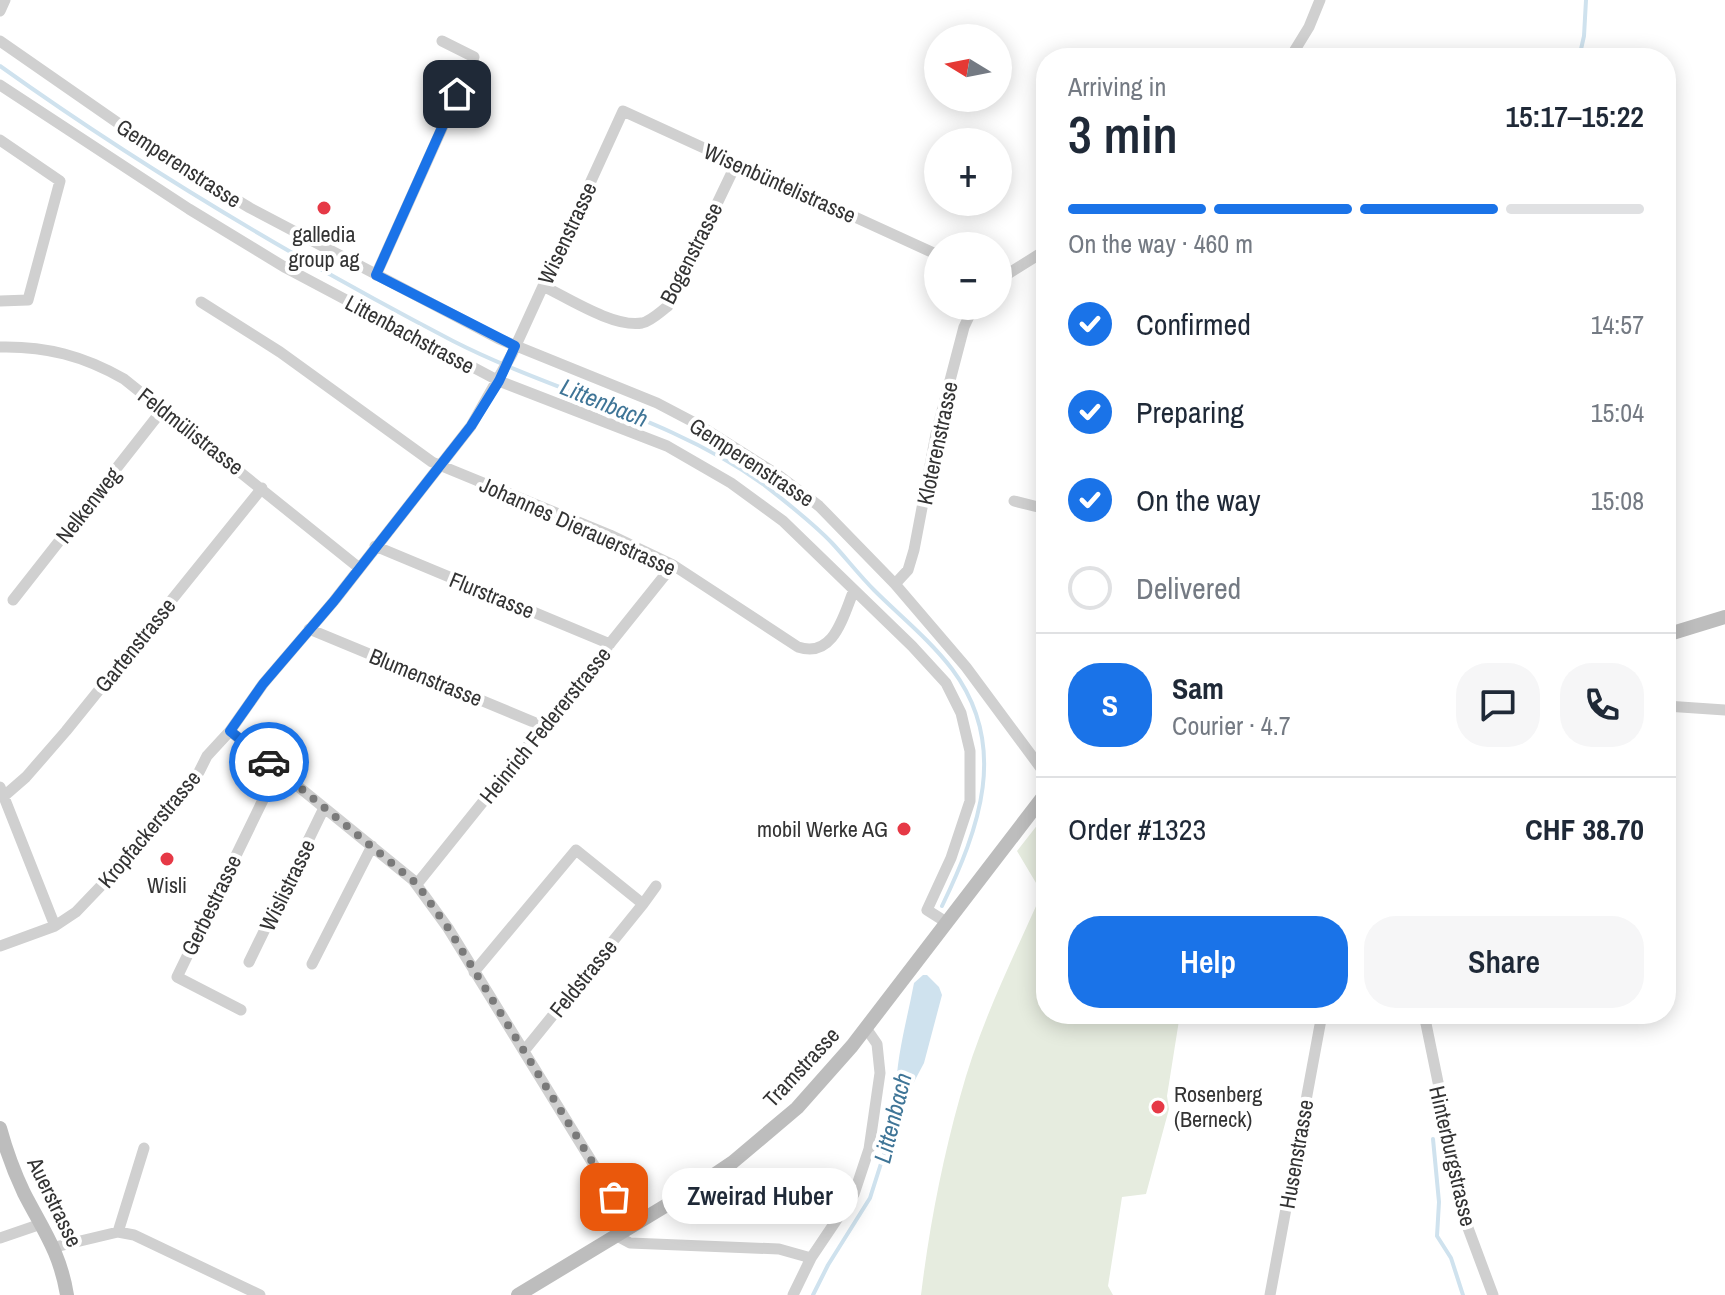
<!DOCTYPE html>
<meta charset="utf-8">
<style>
:root{--surface:#fff;--page:#f6f6f7;--text:#1f2937;--muted:#747a83;--line:#e0e1e3;--accent:#1a73e8}
body{margin:0;font-family:"Archivo Narrow",sans-serif;background:var(--page);color:var(--text);height:100vh;display:flex;flex-direction:column;font-size:30px;white-space:nowrap}
*{box-sizing:border-box;margin:0}
p{font-size:26px;color:var(--muted)}
.icon{flex:none;width:44px;height:44px;fill:none;stroke:currentColor;stroke-width:2;stroke-linecap:round;stroke-linejoin:round}
.map{position:relative;flex:1;overflow:hidden}
.panel{position:absolute;left:1036px;top:48px;width:640px;height:976px;display:flex;flex-direction:column;background:var(--surface);border-radius:32px;box-shadow:0 4px 20px #0003}
.panel>*{flex:none}
.needle{width:52px;rotate:280deg}
.controls{position:absolute;left:924px;top:24px;display:grid;gap:16px}
.controls a{display:grid;place-items:center;width:88px;height:88px;border-radius:50%;background:var(--surface);box-shadow:0 4px 20px #0003;font-size:40px}
.pin{position:absolute;display:grid;place-items:center;width:68px;height:68px;color:#fff;margin:-34px;border-radius:16px;box-shadow:0 4px 12px #0006}
.courier{position:absolute;display:grid;place-items:center;width:80px;height:80px;margin:-40px;border:6px solid #1a73e8;border-radius:50%;background:#fff;color:#222;box-shadow:0 2px 10px #0007}
.bubble{position:absolute;height:56px;border-radius:28px;background:var(--surface);box-shadow:0 4px 20px #0003;font-size:26px;font-weight:600;line-height:56px;text-align:center}
.head em{font-style:normal;font-weight:600}
.head div{display:flex;flex-direction:column-reverse}
.head{display:flex;align-items:center;justify-content:space-between;height:136px;padding:0 32px}
h1{font-size:52px;font-weight:600;line-height:60px}
.bar{display:grid;grid-template-columns:repeat(4,1fr);gap:12px 8px;align-content:center;height:96px;padding:0 32px}
.bar i{height:10px;border-radius:6px;background:var(--line)}
.bar .on{background:var(--accent)}
.bar p{grid-column:span 4}
.line{display:flex;align-items:center;gap:20px;padding:0 32px;border-top:2px solid var(--line)}
.line div{flex:1}
.round{display:grid;place-items:center;flex:none;width:84px;height:84px;border-radius:32px;background:var(--page)}
ol{padding:0 32px;list-style:none}
li{display:flex;align-items:center;gap:24px;height:88px}
li p{margin-inline-start:auto}
li .icon{padding:8px;border-radius:50%;background:var(--accent);color:#fff;stroke-width:4}
li:last-child{color:var(--muted)}
li i{width:44px;height:44px;border:4px solid var(--line);border-radius:50%}
.cta{display:flex;gap:16px;margin-top:auto;padding:16px 32px}
.cta a{flex:1;height:92px;border-radius:32px;background:var(--accent);color:#fff;font-size:32px;font-weight:600;line-height:92px;text-align:center}
.cta a+a{background:var(--page);color:var(--text)}
.map>svg:first-child{display:block}
.green{fill:#e6ecdf}
.water{fill:#cfe2ee}
.lines{fill:none;stroke-linecap:round;stroke-linejoin:round}
.stream{stroke:#cfe2ee;stroke-width:4}
.street{stroke:#d0d0d0;stroke-width:11}
.secondary{stroke:#bdbdbd;stroke-width:14}
.done{stroke:#7a7a7a;stroke-width:8;stroke-dasharray:0 14.4}
.route{stroke:#1a73e8;stroke-width:10}
.poi-dot{fill:#e63946;stroke:#fff;stroke-width:3}
.labels{text-anchor:middle;stroke-width:8;stroke-linejoin:round;paint-order:stroke}
.street-label{font-size:22px;fill:#333;stroke:#fff}
.poi-label{font-size:22px;fill:#333;stroke:#fff}
.water-label{font-size:24px;font-style:italic;fill:#3f7597;stroke:#fff}
</style>
<div class="map">
<svg width="1725" height="1295" viewBox="0 0 1725 1295">
<rect width="100%" height="100%" fill="#fff"/>
<path class="green" d="M1046,814V1014H1180L1167,1096L1169,1109L1146,1194L1122,1197L1108,1286L1113,1295H921C929,1229 942,1161 960,1097C979,1026 1012,960 1042,893L1017,851Z"/>
<path class="water" d="M923,975H927L939,987L942,995L924,1063L897,1114C892,1070 906,1026 914,983Z"/>
<g class="lines">
<path class="stream" d="M1579,58L1584,36L1586,0
M0,66C144,169 296,259 453,341C555,393 669,417 763,484C786,502 812,522 832,543C846,558 859,575 874,590C900,616 929,639 952,669C1010,746 979,829 942,906
M1433,1139L1439,1202L1437,1236L1451,1258L1463,1295
M813,1295L828,1265L870,1198L898,1110"/>
<path class="street" d="M0,11L5,0
M0,41L177,164L250,208L499,339L657,403L697,424L778,475L819,506L895,584L966,667L1046,775
M1290,58L1309,27L1320,0
M0,85L189,209L286,268L499,381L667,446L731,483L783,521L912,646L946,683L961,713L970,751V801L951,858L927,910L946,922
M0,140L60,181L28,300L0,301
M376,275L474,57L442,41
M998,280L1046,250
M543,286C568,298 614,328 642,323C651,321 660,312 668,306L736,164
M201,302L280,352L432,462L610,535L673,565L798,647C834,659 843,616 854,590
M0,347C46,346 84,356 124,379L358,567
M1014,501L1046,509
M375,546L610,644
M895,584L908,570L914,550L936,434L964,327L974,306
M13,600L163,409
M309,629L543,726
M1666,706L1725,710
M230,731L413,880L448,928L632,1227
M0,787L55,926
M3,797L26,777L66,731L262,488
M417,884L673,565
M643,904L656,886
M0,946L55,926L76,912L120,866L199,772L207,756L230,731L263,684L334,601L471,426L512,354L623,111L938,255
M249,962L324,808
M312,964L372,846
M474,972L576,850L643,904L524,1051
M241,1010L177,977L278,769
M1424,1014L1468,1228L1493,1295
M118,1232L144,1148
M617,1236L630,1243L779,1249L811,1258
M0,1238L41,1224
M55,1247L118,1232L134,1235L260,1295
M793,1295L811,1258L854,1194L869,1149L880,1073L877,1044L866,1028
M1270,1295L1322,1014"/>
<path class="secondary" d="M1666,635L1725,617
M0,1128C6,1150 14,1172 24,1193C43,1230 60,1252 67,1295
M518,1295L690,1191L733,1162L797,1108L852,1046L1046,793"/>
</g>
<g class="lines">
<path class="done" d="M269,762L417,884L448,928L614,1197"/>
<path class="route" d="M269,762L230,731L263,684L334,601L471,426L499,381L515,346L376,275L457,94"/>
</g>
<g class="poi-dot">
<circle cx="324" cy="208" r="8"/>
<circle cx="904" cy="829" r="8"/>
<circle cx="167" cy="859" r="8"/>
<circle cx="1158" cy="1107" r="8"/>
</g>
<g class="labels">
<g class="street-label">
<text transform="translate(179 163) rotate(33)" y="8">Gemperenstrasse</text>
<text transform="translate(780 183) rotate(24)" y="8">Wisenbüntelistrasse</text>
<text transform="translate(567 233) rotate(-65)" y="8">Wisenstrasse</text>
<text transform="translate(691 253) rotate(-63)" y="8">Bogenstrasse</text>
<text transform="translate(410 334) rotate(28)" y="8">Littenbachstrasse</text>
<text transform="translate(191 431) rotate(38)" y="8">Feldmülistrasse</text>
<text transform="translate(937 443) rotate(-78)" y="8">Kloterenstrasse</text>
<text transform="translate(752 462) rotate(33)" y="8">Gemperenstrasse</text>
<text transform="translate(88 505) rotate(-52)" y="8">Nelkenweg</text>
<text transform="translate(578 526) rotate(24)" y="8">Johannes Dierauerstrasse</text>
<text transform="translate(492 595) rotate(22)" y="8">Flurstrasse</text>
<text transform="translate(135 645) rotate(-51)" y="8">Gartenstrasse</text>
<text transform="translate(426 677) rotate(22)" y="8">Blumenstrasse</text>
<text transform="translate(545 725) rotate(-51)" y="8">Heinrich Federerstrasse</text>
<text transform="translate(149 829) rotate(-50)" y="8">Kropfackerstrasse</text>
<text transform="translate(287 885) rotate(-64)" y="8">Wislistrasse</text>
<text transform="translate(211 905) rotate(-64)" y="8">Gerbestrasse</text>
<text transform="translate(583 978) rotate(-51)" y="8">Feldstrasse</text>
<text transform="translate(801 1067) rotate(-47)" y="8">Tramstrasse</text>
<text transform="translate(1296 1154) rotate(-80)" y="8">Husenstrasse</text>
<text transform="translate(1453 1156) rotate(77)" y="8">Hinterburgstrasse</text>
<text transform="translate(55 1202) rotate(64)" y="8">Auerstrasse</text>
</g>
<g class="poi-label">
<text x="324" y="242">galledia<tspan x="324" dy="25">group ag</tspan></text>
<text x="888" y="837" text-anchor="end">mobil Werke AG</text>
<text x="167" y="893">Wisli</text>
<text x="1174" y="1102" text-anchor="start">Rosenberg<tspan x="1174" dy="25">(Berneck)</tspan></text>
</g>
<g class="water-label">
<text transform="translate(604 403) rotate(22)" y="8">Littenbach</text>
<text transform="translate(893 1118) rotate(-76)" y="8">Littenbach</text>
</g>
</g>
</svg>
<div class="controls">
<a><svg class="needle" viewBox="-14 -14 28 28"><path d="M0-13l5 13h-10z" fill="#e53935"/><path d="M0 13l5-13h-10z" fill="#747a83"/></svg></a>
<a>+</a>
<a>−</a>
</div>
<div class="pin" style="left:614px;top:1197px;background:#ea580c"><svg class="icon" aria-label="bag" viewBox="0 0 24 24"><path d="M5 8h14l-1 12H6zM9 8a3 3 0 0 1 6 0"/></svg></div>
<div class="pin" style="left:457px;top:94px;background:#1f2937"><svg class="icon" aria-label="home" viewBox="0 0 24 24"><path d="M3 11l9-7 9 7M6 9v11h12V9"/></svg></div>
<div class="courier" style="left:269px;top:762px"><svg class="icon" aria-label="car" viewBox="0 0 24 24"><path d="M5 17H2v-5l4-1 3-4h7l3 4 3 1v5h-3M9 17h6M6 11h13"/><circle cx="7" cy="17" r="2"/><circle cx="17" cy="17" r="2"/></svg></div>
<div class="bubble" style="left:662px;top:1168px;width:196px">Zweirad Huber</div>
<section class="panel">
<div class="head"><div><h1>3 min</h1><p>Arriving in</p></div><em>15:17–15:22</em></div>
<div class="bar"><i class="on"></i><i class="on"></i><i class="on"></i><i></i><p>On the way · 460 m</p></div>
<ol>
<li><svg class="icon" aria-label="check" viewBox="0 0 24 24"><path d="M5 12l5 5 9-10"/></svg>Confirmed<p>14:57</p></li>
<li><svg class="icon" aria-label="check" viewBox="0 0 24 24"><path d="M5 12l5 5 9-10"/></svg>Preparing<p>15:04</p></li>
<li><svg class="icon" aria-label="check" viewBox="0 0 24 24"><path d="M5 12l5 5 9-10"/></svg>On the way<p>15:08</p></li>
<li><i></i>Delivered</li>
</ol>
<div class="line" style="height:144px"><b class="round" style="background:var(--accent);color:#fff">S</b><div><b>Sam</b><p>Courier · 4.7</p></div><a class="round"><svg class="icon" aria-label="chat" viewBox="0 0 24 24"><path d="M4 5h16v11H9l-5 4z"/></svg></a><a class="round"><svg class="icon" aria-label="phone" viewBox="0 0 24 24"><path d="M5 4h4l2 5-3 2q2 4 5 5l2-3 5 2v4C11 20 4 13 5 4z"/></svg></a></div>
<div class="line" style="height:104px"><div>Order #1323</div><b>CHF 38.70</b></div>
<div class="cta"><a>Help</a><a>Share</a></div>
</section>
</div>
